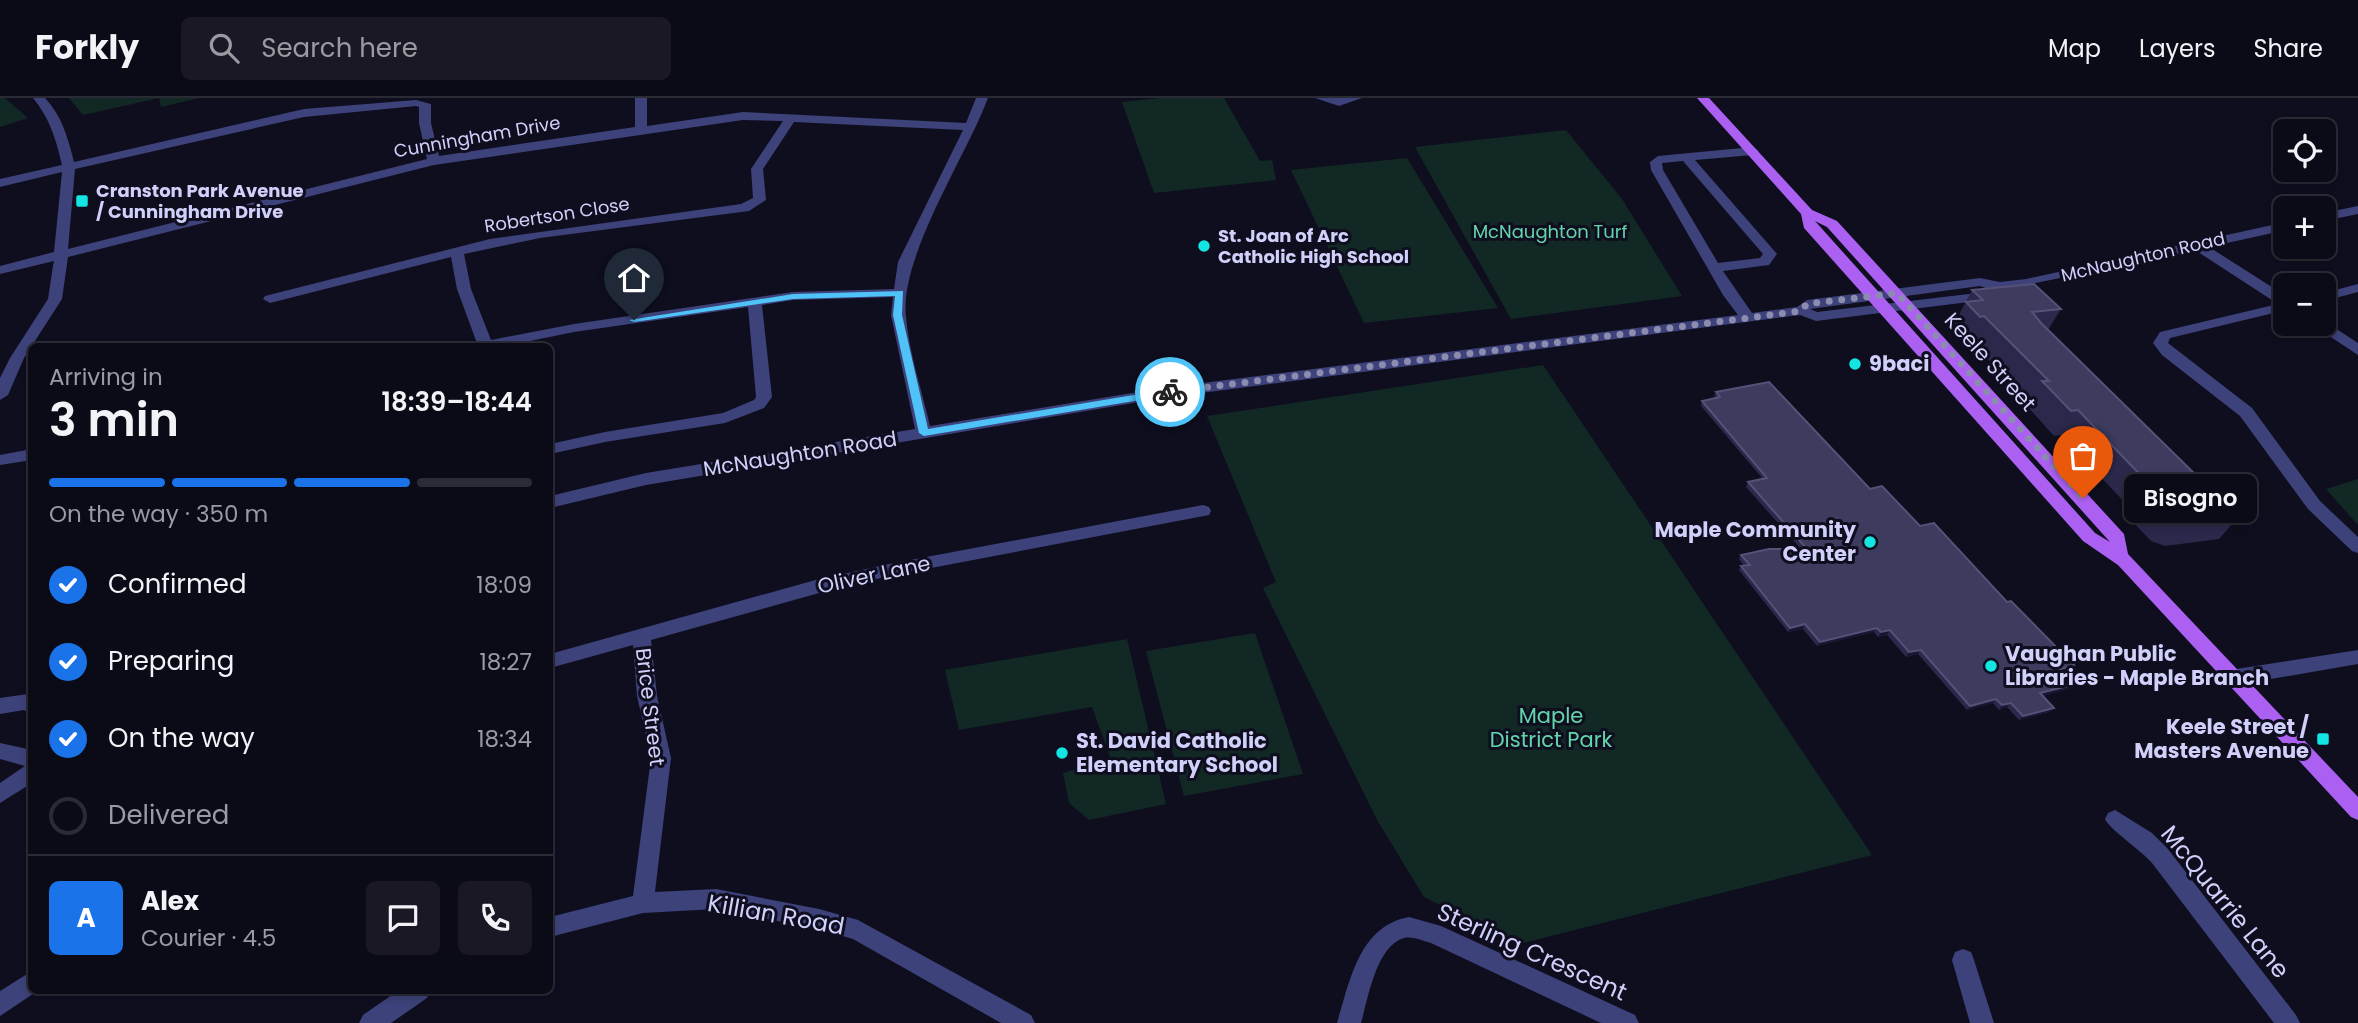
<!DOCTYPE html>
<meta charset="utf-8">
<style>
:root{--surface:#0b0a17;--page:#191824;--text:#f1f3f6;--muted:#9a9aa1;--line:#2b2b36;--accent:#1a73e8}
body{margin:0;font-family:Poppins,sans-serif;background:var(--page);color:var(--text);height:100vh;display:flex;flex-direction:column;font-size:26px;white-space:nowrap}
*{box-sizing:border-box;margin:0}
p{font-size:23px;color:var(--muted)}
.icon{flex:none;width:38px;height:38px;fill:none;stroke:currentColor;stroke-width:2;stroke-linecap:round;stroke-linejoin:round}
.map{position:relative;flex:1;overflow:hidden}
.drawer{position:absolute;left:28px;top:245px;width:525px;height:651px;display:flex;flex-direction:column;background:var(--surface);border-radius:10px;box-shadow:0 4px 10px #0003,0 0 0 2px var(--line)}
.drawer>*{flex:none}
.fabs{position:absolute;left:2273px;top:21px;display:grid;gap:14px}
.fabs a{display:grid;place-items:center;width:63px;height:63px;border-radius:10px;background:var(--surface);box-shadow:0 4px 10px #0003,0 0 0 2px var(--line);font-size:35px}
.pin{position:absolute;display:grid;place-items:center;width:60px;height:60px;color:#fff;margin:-72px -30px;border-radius:50% 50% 50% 0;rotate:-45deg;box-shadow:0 0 7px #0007}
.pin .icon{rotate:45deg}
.courier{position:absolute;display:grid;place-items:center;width:70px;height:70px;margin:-35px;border:5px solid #4fc3f7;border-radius:50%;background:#fff;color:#222;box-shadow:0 2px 9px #0007}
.bubble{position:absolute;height:49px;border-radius:10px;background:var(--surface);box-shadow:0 4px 10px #0003,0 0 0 2px var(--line);font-size:23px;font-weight:600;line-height:49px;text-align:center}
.overview em{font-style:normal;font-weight:600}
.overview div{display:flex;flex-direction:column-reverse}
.overview{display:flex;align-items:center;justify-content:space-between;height:119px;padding:0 21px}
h1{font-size:46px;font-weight:600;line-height:52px}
.bar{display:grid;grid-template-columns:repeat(4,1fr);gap:10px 7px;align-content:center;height:84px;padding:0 21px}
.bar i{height:9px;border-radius:5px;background:var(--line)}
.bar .active{background:var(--accent)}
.bar p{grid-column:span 4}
.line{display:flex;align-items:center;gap:18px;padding:0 21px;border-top:2px solid var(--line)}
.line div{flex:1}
.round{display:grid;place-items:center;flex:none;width:74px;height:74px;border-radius:10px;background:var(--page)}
ol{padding:0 21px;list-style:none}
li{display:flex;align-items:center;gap:21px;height:77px}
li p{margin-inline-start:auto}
li .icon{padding:7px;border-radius:50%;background:var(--accent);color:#fff;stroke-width:4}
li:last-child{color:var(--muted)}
li i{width:38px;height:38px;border:4px solid var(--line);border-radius:50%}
header{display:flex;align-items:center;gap:42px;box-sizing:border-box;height:98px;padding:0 35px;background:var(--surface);border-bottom:2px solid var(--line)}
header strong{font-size:33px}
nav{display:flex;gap:38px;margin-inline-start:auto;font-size:24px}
.search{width:490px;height:63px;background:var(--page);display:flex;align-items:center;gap:18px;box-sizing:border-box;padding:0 24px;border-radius:10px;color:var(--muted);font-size:26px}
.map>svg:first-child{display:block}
.green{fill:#122825}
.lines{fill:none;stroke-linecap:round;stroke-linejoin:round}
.minor{fill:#3d427a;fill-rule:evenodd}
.major{fill:#ab60f2;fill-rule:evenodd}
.wall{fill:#2b294b}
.shaded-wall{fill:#191632}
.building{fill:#3d3b5e;stroke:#545277;stroke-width:2}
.route{fill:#4fc3f7}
.done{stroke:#8c8cae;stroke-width:7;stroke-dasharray:0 12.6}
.poi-dot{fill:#13e5e2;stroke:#0f0e1f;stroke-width:2.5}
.labels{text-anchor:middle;stroke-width:6;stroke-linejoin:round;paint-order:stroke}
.far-street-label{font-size:18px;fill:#d0d0fb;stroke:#0f0e1f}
.far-poi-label{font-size:18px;font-weight:bold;fill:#d0d0fb;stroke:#0f0e1f;text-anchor:start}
.far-park-label{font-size:18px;fill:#63d5ab;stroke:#0f0e1f}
.street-label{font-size:21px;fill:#d0d0fb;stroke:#0f0e1f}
.poi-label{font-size:21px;font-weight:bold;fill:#d0d0fb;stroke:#0f0e1f;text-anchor:start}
.park-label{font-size:21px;fill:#63d5ab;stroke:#0f0e1f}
.near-street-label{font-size:24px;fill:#d0d0fb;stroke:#0f0e1f}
</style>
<header>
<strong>Forkly</strong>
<div class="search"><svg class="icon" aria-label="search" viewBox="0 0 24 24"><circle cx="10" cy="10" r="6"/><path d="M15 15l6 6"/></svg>Search here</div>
<nav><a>Map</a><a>Layers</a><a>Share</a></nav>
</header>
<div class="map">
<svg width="2358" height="925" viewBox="0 0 2358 925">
<rect width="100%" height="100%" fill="#0f0e1f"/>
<path class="green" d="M0,0H5L28,20L0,29Z
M69,0H199L161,9L159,0L83,17Z
M1160,0H1224L1260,63L1272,62L1276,82L1154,95L1122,4Z
M1566,32L1622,101L1682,198L1511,221L1415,49Z
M1407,60L1498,210L1364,225L1291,72Z
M1543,267L1872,757L1519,846L1424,799L1377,722L1263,490L1276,484L1207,318Z
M2358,381V427L2326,391Z
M1255,535L1303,676L1184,698L1146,553Z
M1127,541L1166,706L1089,722L1069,705L1063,675L1111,661L1092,609L959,632L945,572Z"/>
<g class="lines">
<path class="minor" d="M33,0H45C62,18 68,40 74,64L304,11L416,2L431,6V25L439,58L635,29V0H647V28L743,14L966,25L976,0H988C966,59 899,159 906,219C909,255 922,293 930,328L1163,290L1738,217L1723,197L1651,72L1650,64L1658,58L1753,49L1759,53L1753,57L1695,62L1777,156L1769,167L1723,173L1752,215L1797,209L1807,202L1980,180L2000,184L2026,181L2286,124V132L2209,149L2286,198V212L2170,240L2168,245L2252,310L2320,403L2358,439V455L2352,453L2308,411L2240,318L2162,257L2153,245L2160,234L2278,206L2195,152L2007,191L2006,199L2001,200L1816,223L1800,217L1163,300L646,387L550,410V398L646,375L915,331L891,217L893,199L793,202L762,207L772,299L764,310L725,325L605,344L550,356V346L605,334L723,315L754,302L756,299L748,209L574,234L505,248H478L457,191L451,159L270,205L263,201L265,198L490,141L741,106L753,100L751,71L783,23L743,22L434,67L68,159L62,201L24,260L8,297L0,302V280L10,260L48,201L53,168L54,163L0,176V168L54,154L62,74L0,89V81L62,67C56,41 50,21 33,0ZM416,8L419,9V25L427,61L68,151L75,71L304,19ZM794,24L963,32L898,164L894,191L793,194L574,226L491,242L471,191L464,156L540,140L749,113L766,102L763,71ZM1683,63L1763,156L1760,160L1718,165L1663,72L1662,65ZM1980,188L1994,193L1817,214L1810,211Z
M1315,0H1362L1339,8Z
M2358,108V116L2324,123V115Z
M2358,186V194L2324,203V195Z
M2324,223L2358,245V257L2311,226H2324Z
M32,351V362L0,367V357Z
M1203,407L1209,409L1211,413L1209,417L889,478L819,495L651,542L657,598L671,660L655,794L716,791L819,811L858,822L1031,917L1035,925H1001L853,841L819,831L716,811L643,815L550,839V819L633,798L651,660L637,598L633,547L550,570V556L819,481L889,466Z
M2358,552V566L2236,587L2229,584L2227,579L2229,574L2236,571Z
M28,596L32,597V616L24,612L0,616V600Z
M0,645L32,652V685L0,705V685L25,668L0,661Z
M2115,712L2152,735L2168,751L2296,917L2300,925H2274L2152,765C2141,752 2110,732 2105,721L2108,715Z
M1409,819L1441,828L1635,917L1639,925H1601L1431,845C1423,843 1412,838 1404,840C1376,848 1368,901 1361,925H1337C1350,883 1359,828 1409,819Z
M1963,851L1971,854L1974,862L1994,925H1970L1952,862L1955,854Z
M32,873V892H39L0,918V893Z
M399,892H430L427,900L391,925H359L363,917Z"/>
<path class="major" d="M1697,0H1709L1812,112L1837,123L2124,436L2128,456L2358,699V722L2351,719L2118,467L2083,443L1804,130L1801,116ZM1815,123L1827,129L2110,444L2095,435Z"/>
</g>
<path class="wall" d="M1972,192L2061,211L2048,232L2202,383L2241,416L2219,441L2165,448L2151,443L2124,415L2129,409L2061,337L2054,338L2027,308L2030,304L1970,243H1967L1953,228Z
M1716,294L1870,391L1920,428L2071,572L2060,574L2072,587L2068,591L2043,598L2050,614L2019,622L2007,609L1999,612L1993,605L1967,612L1918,556L1906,559L1887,537L1878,539L1874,534L1817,548L1803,531L1788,534L1739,472L1741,468H1744L1739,461L1741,457L1801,451L1746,389L1748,384L1763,381L1701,308L1702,303L1716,300L1714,298Z"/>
<path class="shaded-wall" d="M1805,526L1803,531L1788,534L1790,530Z
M1877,530L1874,534L1817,548L1820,544Z
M1890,532L1887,537L1878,539L1881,534Z
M1921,552L1918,556L1906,559L1909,554Z
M2074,567L2071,572L2054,576L2057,572Z
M2072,587L2068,591L2037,600L2040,595Z
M1996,601L1993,605L1967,612L1970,608Z
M2011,605L2007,609L1999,612L2002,607Z
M2054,610L2050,614L2019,622L2023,618Z"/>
<path class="building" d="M2034,186L2061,211L2032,214L2041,225L2202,383L2212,392L2216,391L2241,416L2185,424L2171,418L2143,390L2152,389L2078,312L2071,313L2042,283H2049L1984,218L1980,219L1966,204L1983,202L1972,192Z
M1769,284L1870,391L1882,388L1920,428L1934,425L2007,504L2011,503L2074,567L2057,572L2072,587L2040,595L2054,610L2023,618L2011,605L2002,607L1996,601L1970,608L1921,552L1909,554L1890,532L1881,534L1877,530L1820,544L1805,526L1790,530L1741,468L1750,467L1741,457L1769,451H1807L1748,384L1767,380L1702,303L1720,299L1716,294Z"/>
<path class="route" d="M903,193L902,217L928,331L1170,291L1175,294L1170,297L924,338L919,335L893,217L895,198L793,201L634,224L629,222L793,196Z"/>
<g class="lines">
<path class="done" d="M1170,294L1748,220L1801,213L1807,206L1897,195L2083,400"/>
</g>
<g class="poi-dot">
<rect x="75" y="96" width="14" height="14" rx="3.5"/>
<circle cx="1204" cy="148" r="7"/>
<circle cx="1855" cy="266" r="7"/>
<circle cx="1870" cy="444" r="7"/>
<circle cx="1991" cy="568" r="7"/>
<rect x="2316" y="634" width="14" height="14" rx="3.5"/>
<circle cx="1062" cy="655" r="7"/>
</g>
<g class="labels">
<g class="far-street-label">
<text transform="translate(477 39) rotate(-10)" y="6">Cunningham Drive</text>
<text transform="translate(557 117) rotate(-9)" y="6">Robertson Close</text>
<text transform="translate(2143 159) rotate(-13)" y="6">McNaughton Road</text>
</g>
<g class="far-poi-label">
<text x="96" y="99">Cranston Park Avenue<tspan x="96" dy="21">/ Cunningham Drive</tspan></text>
<text x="1218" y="144">St. Joan of Arc<tspan x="1218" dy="21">Catholic High School</tspan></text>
</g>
<g class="far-park-label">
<text x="1550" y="140">McNaughton Turf</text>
</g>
<g class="street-label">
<text transform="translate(1990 264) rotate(48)" y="7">Keele Street</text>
<text transform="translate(800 356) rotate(-9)" y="7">McNaughton Road</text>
<text transform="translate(874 477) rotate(-12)" y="7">Oliver Lane</text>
<text transform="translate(650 609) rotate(83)" y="7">Brice Street</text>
</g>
<g class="poi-label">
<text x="1869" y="273">9baci</text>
<text x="1856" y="439" text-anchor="end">Maple Community<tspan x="1856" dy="24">Center</tspan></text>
<text x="2005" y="563">Vaughan Public<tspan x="2005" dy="24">Libraries - Maple Branch</tspan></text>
<text x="2309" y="636" text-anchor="end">Keele Street /<tspan x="2309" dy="24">Masters Avenue</tspan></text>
<text x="1076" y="650">St. David Catholic<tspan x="1076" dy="24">Elementary School</tspan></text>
</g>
<g class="park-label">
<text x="1551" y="625">Maple<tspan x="1551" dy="24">District Park</tspan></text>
</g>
<g class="near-street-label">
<text transform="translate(2225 804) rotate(51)" y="8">McQuarrie Lane</text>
<text transform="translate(776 817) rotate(10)" y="8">Killian Road</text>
<text transform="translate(1532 854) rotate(24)" y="8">Sterling Crescent</text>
</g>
</g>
</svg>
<div class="fabs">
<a><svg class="icon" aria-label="locate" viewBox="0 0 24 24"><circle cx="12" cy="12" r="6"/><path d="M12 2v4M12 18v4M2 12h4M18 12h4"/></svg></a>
<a>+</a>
<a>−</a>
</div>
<div class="pin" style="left:2083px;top:400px;background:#ea580c"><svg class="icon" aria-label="bag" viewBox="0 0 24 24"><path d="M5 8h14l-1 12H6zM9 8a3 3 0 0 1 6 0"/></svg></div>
<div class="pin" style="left:634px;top:222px;background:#1f2937"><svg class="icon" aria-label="home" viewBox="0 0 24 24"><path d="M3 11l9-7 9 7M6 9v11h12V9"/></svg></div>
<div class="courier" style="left:1170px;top:294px"><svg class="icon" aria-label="bike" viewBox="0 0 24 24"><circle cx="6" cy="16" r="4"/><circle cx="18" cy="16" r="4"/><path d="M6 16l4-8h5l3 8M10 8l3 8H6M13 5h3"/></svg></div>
<div class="bubble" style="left:2124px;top:376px;width:133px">Bisogno</div>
<section class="drawer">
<div class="overview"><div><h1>3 min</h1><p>Arriving in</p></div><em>18:39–18:44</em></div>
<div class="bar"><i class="active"></i><i class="active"></i><i class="active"></i><i></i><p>On the way · 350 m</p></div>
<ol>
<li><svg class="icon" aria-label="check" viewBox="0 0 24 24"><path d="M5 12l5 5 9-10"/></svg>Confirmed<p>18:09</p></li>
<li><svg class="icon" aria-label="check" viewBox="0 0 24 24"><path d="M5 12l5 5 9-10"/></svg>Preparing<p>18:27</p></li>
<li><svg class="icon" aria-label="check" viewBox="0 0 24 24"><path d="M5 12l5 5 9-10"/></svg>On the way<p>18:34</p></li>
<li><i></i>Delivered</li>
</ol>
<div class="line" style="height:126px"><b class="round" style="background:var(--accent);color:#fff">A</b><div><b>Alex</b><p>Courier · 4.5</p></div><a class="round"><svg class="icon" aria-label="chat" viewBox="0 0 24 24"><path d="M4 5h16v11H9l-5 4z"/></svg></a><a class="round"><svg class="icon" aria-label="phone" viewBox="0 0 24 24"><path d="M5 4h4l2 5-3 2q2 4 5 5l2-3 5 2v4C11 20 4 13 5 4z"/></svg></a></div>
</section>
</div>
